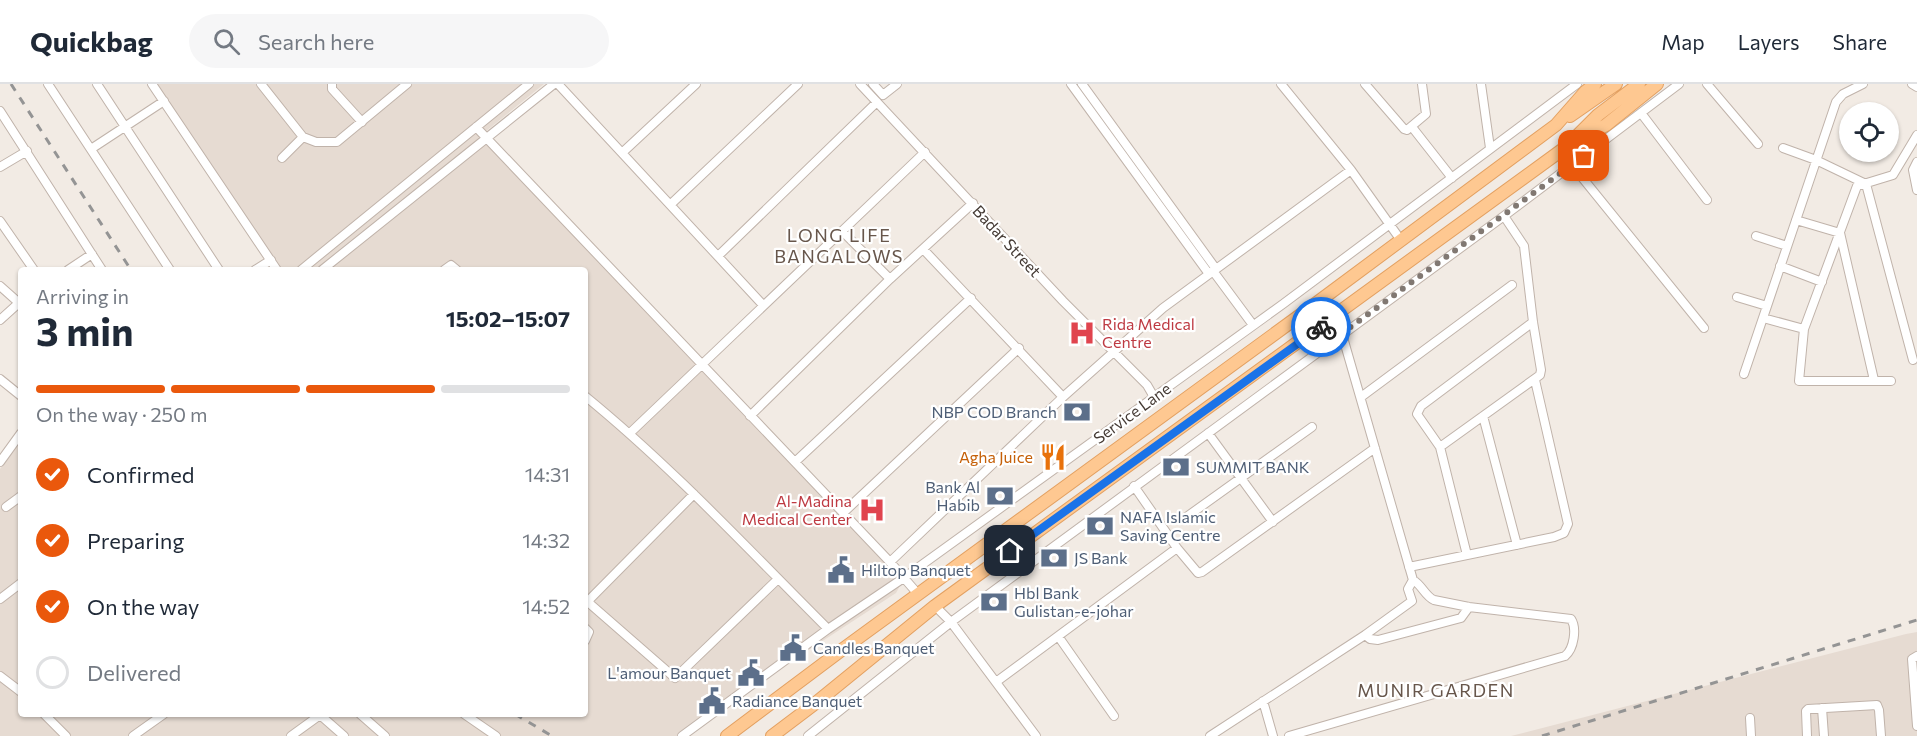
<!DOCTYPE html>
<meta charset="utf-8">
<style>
:root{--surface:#fff;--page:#f6f6f7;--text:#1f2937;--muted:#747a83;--line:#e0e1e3;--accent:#ea580c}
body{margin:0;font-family:Commissioner,sans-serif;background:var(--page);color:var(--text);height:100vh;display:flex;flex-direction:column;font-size:22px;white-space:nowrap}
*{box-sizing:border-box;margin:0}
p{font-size:20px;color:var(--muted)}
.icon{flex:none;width:33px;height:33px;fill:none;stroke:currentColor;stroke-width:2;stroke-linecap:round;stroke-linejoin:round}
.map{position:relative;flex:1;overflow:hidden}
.sheet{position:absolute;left:18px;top:183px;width:570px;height:450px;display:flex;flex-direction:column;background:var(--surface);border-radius:6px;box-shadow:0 2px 4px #0004}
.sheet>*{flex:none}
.buttons{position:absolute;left:1839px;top:18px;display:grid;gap:12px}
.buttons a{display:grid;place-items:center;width:60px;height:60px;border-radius:50%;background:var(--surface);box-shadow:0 2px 4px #0004;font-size:30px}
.pin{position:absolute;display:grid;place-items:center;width:51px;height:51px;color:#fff;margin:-26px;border-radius:12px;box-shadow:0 3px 9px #0006}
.courier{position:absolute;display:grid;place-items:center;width:60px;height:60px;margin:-30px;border:4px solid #1a73e8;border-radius:50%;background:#fff;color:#222;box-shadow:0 2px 8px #0007}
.overview em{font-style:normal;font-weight:700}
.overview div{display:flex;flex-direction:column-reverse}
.overview{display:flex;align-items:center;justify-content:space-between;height:102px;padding:0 18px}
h1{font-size:39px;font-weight:700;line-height:45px}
.bar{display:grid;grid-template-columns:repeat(4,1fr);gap:9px 6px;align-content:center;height:72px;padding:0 18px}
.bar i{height:8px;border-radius:4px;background:var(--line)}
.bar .current{background:var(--accent)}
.bar p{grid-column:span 4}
ol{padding:0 18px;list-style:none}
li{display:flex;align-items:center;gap:18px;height:66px}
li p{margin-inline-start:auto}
li .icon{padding:6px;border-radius:50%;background:var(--accent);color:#fff;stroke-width:4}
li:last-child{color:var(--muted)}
li i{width:33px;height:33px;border:3px solid var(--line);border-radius:50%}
header{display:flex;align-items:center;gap:36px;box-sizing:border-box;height:84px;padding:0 30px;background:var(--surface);border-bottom:2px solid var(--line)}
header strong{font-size:28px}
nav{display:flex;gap:33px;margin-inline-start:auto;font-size:21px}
.search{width:420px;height:54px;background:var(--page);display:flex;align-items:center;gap:15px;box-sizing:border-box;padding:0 21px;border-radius:33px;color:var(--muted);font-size:22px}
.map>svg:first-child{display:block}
.residential{fill:#e6dbd2}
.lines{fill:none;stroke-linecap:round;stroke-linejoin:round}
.street-casing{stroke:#c0b3aa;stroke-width:10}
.primary-casing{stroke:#e3a061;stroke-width:14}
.street{stroke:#fff;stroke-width:8}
.primary{stroke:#fec891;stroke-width:12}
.rail{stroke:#949494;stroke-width:3;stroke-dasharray:8 8;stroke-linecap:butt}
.done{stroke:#817872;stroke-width:6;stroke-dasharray:0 10.8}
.route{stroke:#1a73e8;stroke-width:8}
.labels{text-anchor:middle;stroke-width:4.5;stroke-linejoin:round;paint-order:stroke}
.street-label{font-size:16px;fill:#443a34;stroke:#fff}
.health-label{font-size:16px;fill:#be3a42;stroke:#fff;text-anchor:start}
.service-label{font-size:16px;fill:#4e5e75;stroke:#fff;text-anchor:start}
.food-label{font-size:16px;fill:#c56008;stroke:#fff;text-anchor:end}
.neighbourhood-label{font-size:18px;letter-spacing:1.5px;fill:#67564b;stroke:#fff}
</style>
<header>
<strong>Quickbag</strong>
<div class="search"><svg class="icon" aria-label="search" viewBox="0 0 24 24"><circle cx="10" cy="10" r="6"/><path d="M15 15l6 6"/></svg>Search here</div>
<nav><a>Map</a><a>Layers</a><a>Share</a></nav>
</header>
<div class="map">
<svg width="1917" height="652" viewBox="0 0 1917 652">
<rect width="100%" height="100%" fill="#f2ebe4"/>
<path class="residential" d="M154,0H544L485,48L907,489L896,509L677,652H0V385L21,358V630H585V186H256L271,177Z
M1917,548V652H1511L1906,550Z"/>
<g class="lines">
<defs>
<path id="street" d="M48,0L170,186
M97,0L219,186
M152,0L277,186
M261,0L303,53
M332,0V5L362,38
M558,0L763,221
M860,0L1063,217L1147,301L1154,313
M873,0L883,11L897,0
M1071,0L1209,190
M1082,0L1216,185
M1281,0L1351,86L1400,155
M1365,0L1404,45L1407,46L1426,30L1422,0
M1481,0L1490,64
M1707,0L1758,60
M1912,0L1917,3
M0,27L102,186
M1641,29L1707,116
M476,43L890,478L918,510
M1412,43L1452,94
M1783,64L1816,76L1866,100L1913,276
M91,65L164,17
M623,68L696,0
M282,74L303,53L316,58H337L407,0
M1917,78L1913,86L1917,106
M1572,81L1704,244
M0,83L27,67
M671,120L798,0
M1796,136L1840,149L1874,296
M0,137L34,186
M842,147L890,195
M1756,152L1787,162
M923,165L1063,313
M718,172L877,18
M1780,182L1822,198
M68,186L92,170
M255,186L271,176
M301,186L529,0
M322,186L554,0
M444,186L451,181L457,186
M1213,187L1253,241
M0,202L18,218
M1737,213L1767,222
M1763,234L1804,245
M0,236L21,217
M1744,290L1836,18L1843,10L1863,0
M0,295L21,312
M1891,297H1799L1804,245L1857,102L1893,91L1917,51
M585,312C672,383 748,465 828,545
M1361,313L1512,201
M750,332L890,195L973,119
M1483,332L1517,461
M630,349L925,68
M1208,349L1273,438
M1440,363L1540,291L1541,286L1533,238L1524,162L1504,132
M0,378L21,349
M795,378L971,214
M1134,402L1177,464L1198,489L1202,488L1375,364
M694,410L590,515L589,519L675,594L778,495
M6,423L21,412
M843,429L1019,264
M1185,434L1312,343
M1467,471L1440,363L1417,330L1421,322L1533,238
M890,478L1063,313L1163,224L1351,86
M1409,483L1554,453L1564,449L1568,440L1535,296
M0,515L21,499
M935,522L951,538L1036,652
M585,544L589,548L585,557
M1365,551L1370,555L1378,556L1461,534L1469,523
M1058,552L1114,632
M1917,572L1912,575L1917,642
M0,592L21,608
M996,598L1177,464
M1263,617L1273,652
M1822,624L1824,652
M44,630L66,652
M319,630L344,652
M360,630L385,652
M464,630L496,652
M1750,634L1751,652
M133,652L164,630
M291,652L320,631
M682,652L828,545L905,493L1283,220L1577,0
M808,652L951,538L1504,132L1679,0
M1210,652L1365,551L1412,517L1408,505L1413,496L1342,250L1333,235
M1289,652L1565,572C1574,565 1577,544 1571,535L1469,523L1434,516C1425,512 1422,501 1413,496
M1807,652L1806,627L1808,625L1877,621L1879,626L1881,652"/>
<path id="primary" d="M1570,32L1616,0
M1577,52L1598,31L1639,0
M727,652L843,565L1295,235L1556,41L1585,8L1595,0
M772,652L817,618L935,522L1566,63L1606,41L1657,0"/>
</defs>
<use href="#street" class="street-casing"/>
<use href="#primary" class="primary-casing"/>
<use href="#street" class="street"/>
<use href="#primary" class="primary"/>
<path class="rail" d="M11,0L131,186
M515,630L552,652
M1542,652L1917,536"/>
</g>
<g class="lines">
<path class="done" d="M1321,243L1333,235L1341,250L1584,72"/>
<path class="route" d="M1010,467L1321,243"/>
</g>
<defs>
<symbol id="hospital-bare" viewBox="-9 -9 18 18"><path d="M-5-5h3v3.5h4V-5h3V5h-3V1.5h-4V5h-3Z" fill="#e0444e" stroke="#fff" stroke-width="2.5" paint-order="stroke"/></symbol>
<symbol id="bank-bare" viewBox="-9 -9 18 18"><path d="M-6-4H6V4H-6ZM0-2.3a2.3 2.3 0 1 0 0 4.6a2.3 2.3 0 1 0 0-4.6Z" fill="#5c6f8a" stroke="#fff" stroke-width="2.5" paint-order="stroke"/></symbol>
<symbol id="restaurant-bare" viewBox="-9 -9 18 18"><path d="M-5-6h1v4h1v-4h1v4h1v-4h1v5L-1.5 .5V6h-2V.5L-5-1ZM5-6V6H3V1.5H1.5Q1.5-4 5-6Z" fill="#e8710a" stroke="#fff" stroke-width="2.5" paint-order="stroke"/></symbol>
<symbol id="civic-bare" viewBox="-9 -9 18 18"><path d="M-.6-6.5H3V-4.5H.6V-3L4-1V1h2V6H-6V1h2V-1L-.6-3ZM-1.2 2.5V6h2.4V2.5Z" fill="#5c6f8a" stroke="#fff" stroke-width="2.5" paint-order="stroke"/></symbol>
</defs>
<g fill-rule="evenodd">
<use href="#hospital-bare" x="1063" y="230" width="38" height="38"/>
<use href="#bank-bare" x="1058" y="309" width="38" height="38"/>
<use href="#restaurant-bare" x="1034" y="354" width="38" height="38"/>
<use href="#bank-bare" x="1157" y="364" width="38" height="38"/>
<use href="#bank-bare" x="981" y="393" width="38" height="38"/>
<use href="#hospital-bare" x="853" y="407" width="38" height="38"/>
<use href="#bank-bare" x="1081" y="423" width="38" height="38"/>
<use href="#bank-bare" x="1035" y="455" width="38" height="38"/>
<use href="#civic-bare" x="822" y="467" width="38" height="38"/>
<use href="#bank-bare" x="975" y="499" width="38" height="38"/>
<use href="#civic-bare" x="774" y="545" width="38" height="38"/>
<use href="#civic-bare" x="732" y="570" width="38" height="38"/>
<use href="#civic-bare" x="693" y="598" width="38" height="38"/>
</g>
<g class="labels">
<g class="street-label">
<text transform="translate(1007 157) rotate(47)" y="6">Badar Street</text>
<text transform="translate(1132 329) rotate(-36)" y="6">Service Lane</text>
</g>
<g class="health-label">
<text x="1102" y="246">Rida Medical<tspan x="1102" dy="18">Centre</tspan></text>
<text x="852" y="423" text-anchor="end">Al-Madina<tspan x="852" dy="18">Medical Center</tspan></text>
</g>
<g class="service-label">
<text x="1057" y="334" text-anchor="end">NBP COD Branch</text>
<text x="1196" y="389">SUMMIT BANK</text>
<text x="980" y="409" text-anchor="end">Bank Al<tspan x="980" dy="18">Habib</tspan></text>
<text x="1120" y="439">NAFA Islamic<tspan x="1120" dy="18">Saving Centre</tspan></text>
<text x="1074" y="480">JS Bank</text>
<text x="861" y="492">Hiltop Banquet</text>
<text x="1014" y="515">Hbl Bank<tspan x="1014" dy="18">Gulistan-e-johar</tspan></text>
<text x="813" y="570">Candles Banquet</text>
<text x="731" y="595" text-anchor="end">L'amour Banquet</text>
<text x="732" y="623">Radiance Banquet</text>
</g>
<g class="food-label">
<text x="1033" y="379">Agha Juice</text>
</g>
<g class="neighbourhood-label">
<text x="839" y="158">LONG LIFE<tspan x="839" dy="21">BANGALOWS</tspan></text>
<text x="1436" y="613">MUNIR GARDEN</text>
</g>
</g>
</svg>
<div class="buttons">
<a><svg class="icon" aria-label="locate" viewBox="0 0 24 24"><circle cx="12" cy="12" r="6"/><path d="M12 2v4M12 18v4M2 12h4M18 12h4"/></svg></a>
</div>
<div class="pin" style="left:1584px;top:72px;background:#ea580c"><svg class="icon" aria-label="bag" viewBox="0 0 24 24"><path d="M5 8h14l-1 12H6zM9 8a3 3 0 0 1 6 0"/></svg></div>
<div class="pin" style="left:1010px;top:467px;background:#1f2937"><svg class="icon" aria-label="home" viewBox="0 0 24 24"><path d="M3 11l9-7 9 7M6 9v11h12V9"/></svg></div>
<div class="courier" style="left:1321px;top:243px"><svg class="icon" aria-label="bike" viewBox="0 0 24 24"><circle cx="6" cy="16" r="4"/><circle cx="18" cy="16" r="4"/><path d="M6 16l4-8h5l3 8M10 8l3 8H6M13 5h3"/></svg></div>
<section class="sheet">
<div class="overview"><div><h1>3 min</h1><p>Arriving in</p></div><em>15:02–15:07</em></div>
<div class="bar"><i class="current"></i><i class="current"></i><i class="current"></i><i></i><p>On the way · 250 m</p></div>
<ol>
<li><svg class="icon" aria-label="check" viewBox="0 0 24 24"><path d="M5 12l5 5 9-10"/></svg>Confirmed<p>14:31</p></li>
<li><svg class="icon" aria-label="check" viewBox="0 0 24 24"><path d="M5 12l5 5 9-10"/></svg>Preparing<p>14:32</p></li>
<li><svg class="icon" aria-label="check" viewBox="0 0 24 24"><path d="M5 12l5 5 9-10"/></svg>On the way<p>14:52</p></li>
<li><i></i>Delivered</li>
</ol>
</section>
</div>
